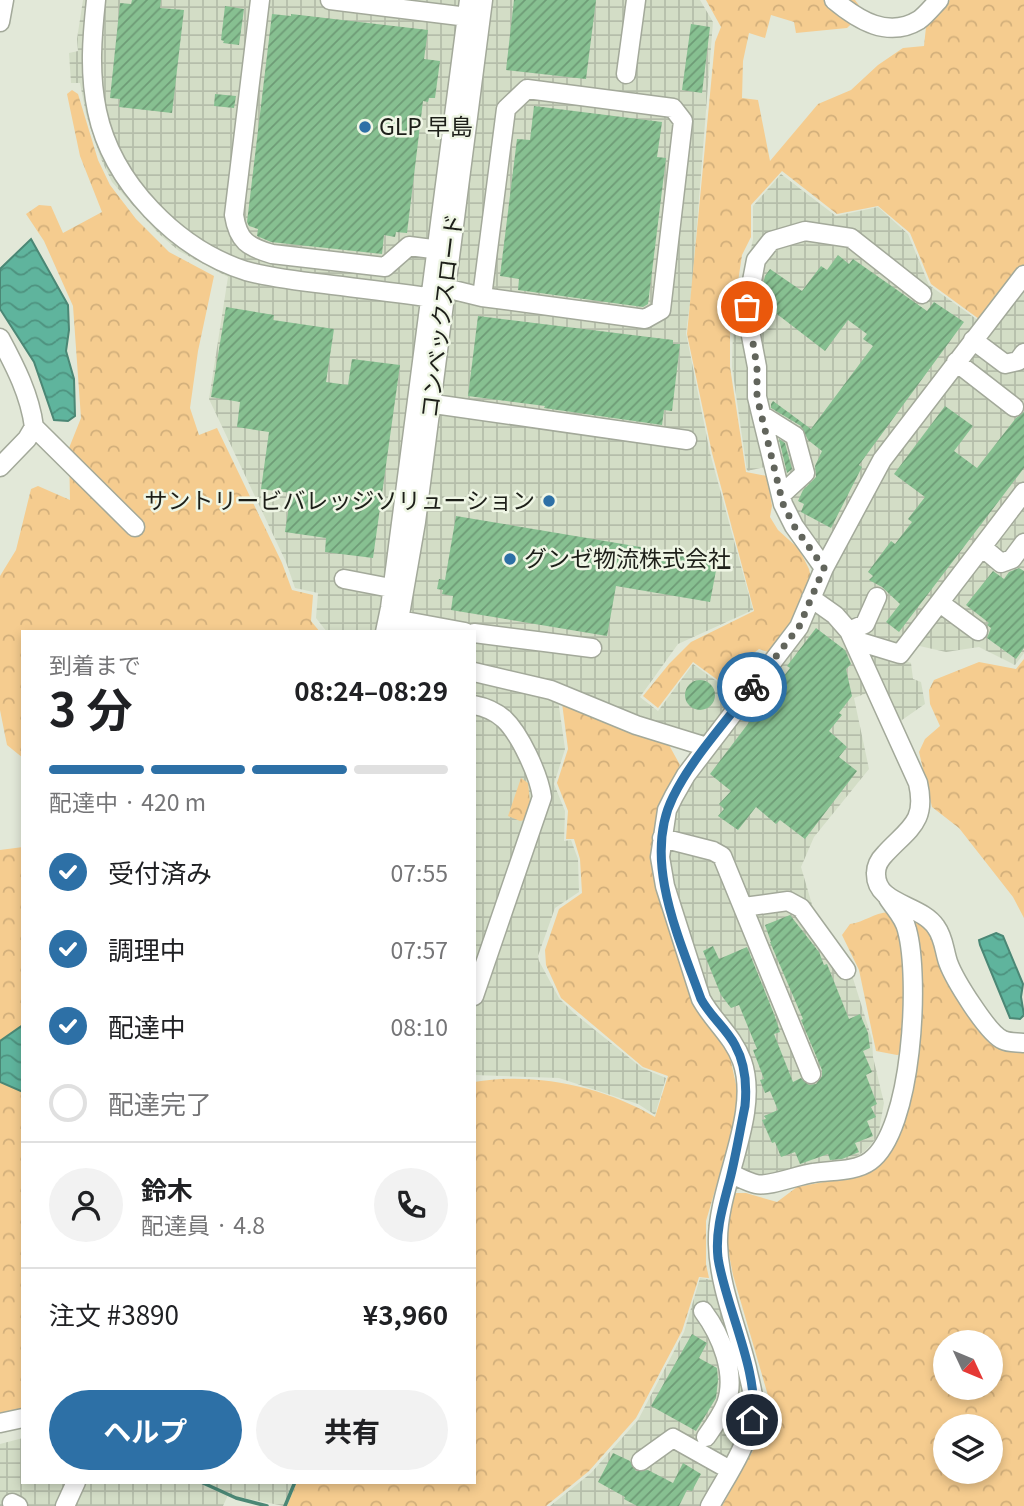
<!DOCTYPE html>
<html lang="ja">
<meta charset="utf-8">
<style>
:root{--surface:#fff;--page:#f2f2f2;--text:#202124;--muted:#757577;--line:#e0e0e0;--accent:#2d70a6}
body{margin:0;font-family:Georgia,"Noto Sans JP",serif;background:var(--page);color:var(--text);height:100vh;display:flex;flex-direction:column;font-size:26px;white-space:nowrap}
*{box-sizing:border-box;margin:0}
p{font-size:23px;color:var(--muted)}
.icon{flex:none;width:38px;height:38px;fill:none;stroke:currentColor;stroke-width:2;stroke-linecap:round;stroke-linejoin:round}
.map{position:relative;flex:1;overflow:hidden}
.panel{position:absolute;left:21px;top:630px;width:455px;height:854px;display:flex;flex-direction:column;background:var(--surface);border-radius:0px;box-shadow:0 4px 10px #0003}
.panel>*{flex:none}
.needle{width:46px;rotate:134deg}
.buttons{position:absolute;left:933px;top:1330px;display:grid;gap:14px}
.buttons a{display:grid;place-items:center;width:70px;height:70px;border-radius:50%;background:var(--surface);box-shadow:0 4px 10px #0003;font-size:35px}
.pin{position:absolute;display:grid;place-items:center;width:60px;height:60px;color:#fff;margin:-30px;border:4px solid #fff;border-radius:50%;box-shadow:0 2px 7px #0007}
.courier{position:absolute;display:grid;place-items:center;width:70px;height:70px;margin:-35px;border:5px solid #2d70a6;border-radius:50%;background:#fff;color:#222;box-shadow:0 2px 9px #0007}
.head em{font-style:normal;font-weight:700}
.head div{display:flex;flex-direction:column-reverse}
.head{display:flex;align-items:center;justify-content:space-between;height:119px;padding:0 28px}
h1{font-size:46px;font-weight:700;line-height:52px}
.bar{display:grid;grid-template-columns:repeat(4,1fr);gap:10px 7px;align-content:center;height:84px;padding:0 28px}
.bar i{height:9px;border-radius:5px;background:var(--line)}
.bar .on{background:var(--accent)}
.bar p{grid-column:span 4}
.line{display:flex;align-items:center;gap:18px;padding:0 28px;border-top:2px solid var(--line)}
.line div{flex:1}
.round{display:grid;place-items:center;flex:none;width:74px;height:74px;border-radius:37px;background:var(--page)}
ol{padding:0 28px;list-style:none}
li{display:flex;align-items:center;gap:21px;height:77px}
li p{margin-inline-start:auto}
li .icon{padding:7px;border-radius:50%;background:var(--accent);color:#fff;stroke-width:4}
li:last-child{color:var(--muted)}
li i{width:38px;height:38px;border:4px solid var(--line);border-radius:50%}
.action{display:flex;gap:14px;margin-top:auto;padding:14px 28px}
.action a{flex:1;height:80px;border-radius:42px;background:var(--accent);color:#fff;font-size:28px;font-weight:700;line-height:80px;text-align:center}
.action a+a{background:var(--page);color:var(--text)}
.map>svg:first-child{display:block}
.industrial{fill:url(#industrial-grid)}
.forest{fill:url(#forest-crowns);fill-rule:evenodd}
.water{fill:url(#water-waves);stroke:#4b8775;stroke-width:2}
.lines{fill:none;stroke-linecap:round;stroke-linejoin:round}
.stream{stroke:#4b8775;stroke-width:3.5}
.building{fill:url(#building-hatch)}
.minor-casing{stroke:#a3a99a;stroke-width:21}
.minor{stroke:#fff;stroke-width:18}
.done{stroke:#62655c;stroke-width:7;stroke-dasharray:0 12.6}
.route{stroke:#2d70a6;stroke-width:9}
.poi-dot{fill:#2d70a6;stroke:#eff6e5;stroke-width:2.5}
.labels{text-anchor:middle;stroke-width:5;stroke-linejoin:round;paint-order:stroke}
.poi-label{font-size:23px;fill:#1d1f19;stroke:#eff6e5;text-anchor:start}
.street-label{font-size:23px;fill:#1d1f19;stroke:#eff6e5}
</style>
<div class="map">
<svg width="1024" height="1506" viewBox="0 0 1024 1506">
<defs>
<pattern id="industrial-grid" width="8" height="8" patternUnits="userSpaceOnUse" patternTransform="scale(1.75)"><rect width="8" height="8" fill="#d3ddc6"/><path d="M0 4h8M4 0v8" fill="none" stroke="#b5bdaa"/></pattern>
<pattern id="forest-crowns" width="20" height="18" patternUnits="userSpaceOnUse" patternTransform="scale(1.75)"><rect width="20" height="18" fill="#f5cc8f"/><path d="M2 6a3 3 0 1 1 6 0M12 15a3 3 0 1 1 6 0" fill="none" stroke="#d2af7b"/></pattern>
<pattern id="water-waves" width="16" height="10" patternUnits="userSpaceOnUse" patternTransform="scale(1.75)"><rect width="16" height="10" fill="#5fb49d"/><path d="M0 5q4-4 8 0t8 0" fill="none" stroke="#4e927f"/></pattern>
<pattern id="building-hatch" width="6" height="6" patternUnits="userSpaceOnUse" patternTransform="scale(1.75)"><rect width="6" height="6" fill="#87c091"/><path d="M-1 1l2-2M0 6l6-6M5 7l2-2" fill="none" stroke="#6e9b76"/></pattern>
</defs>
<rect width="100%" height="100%" fill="#e2e8d8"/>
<path class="industrial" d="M83,0H700L713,22L692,288L686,333L710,453L753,610L678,644L640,697L658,711L693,664L737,696L792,624L813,578L811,568L797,540L773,505L769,466L747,471L732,367L733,332L753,239V206L781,174L836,216L878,207L908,234L929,285L979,321L1024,289V653L1015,665L979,647L946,652L915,645L903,660L911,663L913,679L921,682L925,704L889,729L872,691L854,698L869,769L814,837L801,867L818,925L851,972L872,1039L873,1057L884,1103L878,1136L865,1151L849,1161L761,1182L738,1168L725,1219L728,1273L764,1399L762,1410L717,1506H550L591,1473L638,1420L684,1332L700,1278L712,1280L708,1254V1226L729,1163L741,1106L739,1068L714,1025L654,853L694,752L558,699L565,749L554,784L565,811L564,841L571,840L578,859L579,892L555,908L538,956L539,961L559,998L574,1013L642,1068L666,1078L655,1115L638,1104L559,1078L474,1075V632H327L316,618L318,593L295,588L286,562L209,399L228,277L179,251L159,234L112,182L101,159L86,114L80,83H71L69,53L78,51L77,39Z
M23,1438V1482H294L284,1506L228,1495L223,1506H0V1444Z"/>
<path class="forest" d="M706,0H855L864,12L847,28L796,33L794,22L771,15L765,38L749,33L743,61L742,98L758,100L770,161L818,104L851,90L878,65L903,48L924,46L926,27L950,0H1024V279L1011,277L979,319L931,284L910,233L878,206L837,214L782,171L751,205V237L742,255L730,335V367L746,472L767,476L772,506L770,517L778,530L799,549L809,569L811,578L790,624L768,652L759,649L750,656L747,668L751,675L737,694L693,662L658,708L643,696L669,664L691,642L754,611L712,453L687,334L715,42L721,27Z
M72,90L78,94L98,160L110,185L136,219L169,252L214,276L198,351L190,408L199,435L217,428L282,563L292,590L313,595L311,621L320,632H23V758L7,745L0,710V576L16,550L31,489L38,486L70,500L69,448L81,418L73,306L44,241L26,214L39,205L51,206L63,233L102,212L80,156L67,94Z
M1024,659V918L1013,897L959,828L932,807L919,752L925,739L940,726L930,704L929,690L934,680L979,662L1016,669Z
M562,703L669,745L680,765L657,812L652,843L656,886L693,1001L728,1048L739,1098L728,1146L706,1221V1264L709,1278L699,1277L682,1331L636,1418L589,1471L546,1506H287L297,1482H474V1082C535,1072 602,1086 655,1117L668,1076L643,1067L561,998L546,965L545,950L559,909L582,893L580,859L574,839H566L568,811L557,783L568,749Z
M521,778L528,783L530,802L525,820L520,821L508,816Z
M23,847V1416L0,1424V850Z
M889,912L915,918L929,926L987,1035L1024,1036V1506H722L755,1447L769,1399L733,1275L727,1244L728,1218L734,1193H746L777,1202L797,1187L866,1174L890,1149L906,1053L897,1055L876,1051L859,970L842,935L850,924C865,922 873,913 889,912ZM945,1342H990V1388H945ZM945,1426H990V1472H945Z"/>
<path class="water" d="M31,239L68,305L69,330L66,351L74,379L75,416L68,421L54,420L34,362L0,309V269Z
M996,933L1003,936L1023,984L1021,997L1024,1015L1020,1019L1010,1018L980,945L979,940Z
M23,1025V1092L0,1082V1041Z"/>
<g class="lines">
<path class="stream" d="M201,1482L236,1498L267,1506
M285,1506L295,1482"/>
</g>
<path class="building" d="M132,0H161L160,8L184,10L172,113L119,107L120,99L110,98L120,3L131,4Z
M514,0H596L586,79L506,70Z
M225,6L244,9L239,45L223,43L224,41L221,40Z
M272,14L291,16V14L428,30L424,59L440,61L435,98H429L428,102L423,101L407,233L396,232L395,237L384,235L382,254L271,242L257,236L258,229L249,226L247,222Z
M691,24L710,27L702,93L682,90Z
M215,94L236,96L234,108L214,106Z
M534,106L662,122L657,157L666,158L648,304L643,307L518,290L519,279L500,276L517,139L530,140Z
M838,255L849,264L853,259L927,311L934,302L964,322L859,465L862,467L831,528L801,512L804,504L798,501L803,490L816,477L815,466L822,451L808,440L801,426L771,408V404L773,401L811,429L873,346L863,339L867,334L848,320L825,351L760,301L766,291L762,288L765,276L770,269L802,291L821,266L827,270Z
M226,307L274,315L273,320L334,329L326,382L348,385L352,359L400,365L373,558L325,552L326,538L285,532L291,493L261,489L269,432L237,427L240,402L211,397Z
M478,316L673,340V344H680L672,411L664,410L662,425L544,408L545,406L468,396Z
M945,406L973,426L954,451L977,468L1016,418L1024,412V468L899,632L886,622L900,604L882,587L869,580L873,576L868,572L891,541L895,544L912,522L908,519L925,497L894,474Z
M779,439L785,443L792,469L787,473Z
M456,516L718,560L710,602L616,586L607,636L451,610L453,596L442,594L443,590L437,589L439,579L445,580Z
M1019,568L1024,571V648L1016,659L987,638L991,628L987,625L989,623L966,605L993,571L1004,579L1009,572Z
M816,628L845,650L851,664L846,669L852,696L839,713L842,715L829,731L847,747L839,757L857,771L805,839L780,820L776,824L756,807L738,830L718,816L724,809L719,804L731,791L710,774L790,668L787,666Z
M685 695a15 15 0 1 1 30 0a15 15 0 1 1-30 0Z
M790,915L819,952L824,965L827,964L849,1019L860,1014L868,1033L870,1048L863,1051L872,1072L866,1075L877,1104L871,1107L876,1117L867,1121L873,1136L855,1143L859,1152L842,1159L830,1160L828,1154L800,1164L795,1152L781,1157L775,1142L772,1143L762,1120L766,1119L764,1116L778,1110L770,1091L765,1093L760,1080L764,1079L753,1050L757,1049L739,1005L731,1008L721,995L703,951L713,946L719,959L747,947L774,1014L780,1032L774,1034L793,1082L801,1078L809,1085L816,1084L822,1076V1070L801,1020L803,1019L770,942H771L765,925Z
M692,1334L707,1343L699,1358L717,1368L718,1380L716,1398L696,1431L651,1406Z
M613,1453L630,1461L636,1471L648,1470L673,1483L683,1463L701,1474L692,1491L687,1490L679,1506H637L624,1499L625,1497L598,1482Z"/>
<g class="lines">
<defs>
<path id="minor" d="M96,0C92,37 89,73 97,111C112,183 177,249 246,271C272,278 298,281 325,284C363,289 402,293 440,299
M260,0L234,215C238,241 248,247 272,254L385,267L409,246L448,251
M330,0L476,18
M834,0C858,20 888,39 919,20C926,15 933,6 939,0
M0,22L4,0
M626,74L636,0
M433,285L482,297L506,109L527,89L673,108L683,121L661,310L645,319L482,297
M0,338C15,366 30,395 34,427L27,439L0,467
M973,340L1005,364L1018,361L1024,353
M956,362L1014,407
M420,402L687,440
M763,416L795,436L805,473L781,495
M34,427L135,527
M982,547L1001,563L1012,559L1024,543
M824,568L794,526L783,504L757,397V367L748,320L747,307L756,260L771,241L805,231L851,238L922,294
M344,579L401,590
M811,598L835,615L849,631L918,783C927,822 909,828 885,854C879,860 876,865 876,873C875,905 921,904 936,927C944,938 944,950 948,962C954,979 988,1034 1003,1040C1009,1043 1017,1042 1024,1043
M940,603L978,631
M389,618L465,632
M849,631L865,624L877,597
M385,632L390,608L469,0
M397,632L416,522L483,0
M474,633L592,648
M854,640L900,654L1024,492
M474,672L551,690L636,725L707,747
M474,705C485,707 495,711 504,719C520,734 539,775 542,797L474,996
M662,838L713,851L722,856L811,1074
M744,907L788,901L801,908L846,970
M731,1174C739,1177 747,1182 756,1184C769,1187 798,1175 813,1173C831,1170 855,1172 870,1161C913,1130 920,977 907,930C904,917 895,909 888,898
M703,1311C721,1335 737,1374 726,1404C721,1416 713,1427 706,1437
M0,1423L23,1418
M641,1461L673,1438L730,1470
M12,1503L18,1506
M65,1506L76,1482
M710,1506C726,1477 747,1448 753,1415C756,1400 750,1383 747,1368C737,1327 719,1286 718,1244C716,1187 761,1115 742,1061C733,1036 713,1021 701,999L665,886L660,857L667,810L674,796L686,775L799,627L824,568L882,460L1024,275"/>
</defs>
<use href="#minor" class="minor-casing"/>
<use href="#minor" class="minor"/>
</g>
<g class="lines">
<path class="done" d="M747,307L757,367V397L783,504L794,526L824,568L799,627L752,687"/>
<path class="route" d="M752,687C726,722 692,758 673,797C642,859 679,938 701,999C710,1016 726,1028 735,1045C745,1063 747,1085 745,1106C740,1130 736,1155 730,1179C723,1206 715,1231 718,1258C725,1305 761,1376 752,1420"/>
</g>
<g class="poi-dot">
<circle cx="365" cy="127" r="7"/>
<circle cx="549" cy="501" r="7"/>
<circle cx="510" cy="559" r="7"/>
</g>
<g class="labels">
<g class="poi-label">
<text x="379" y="135">GLP 早島</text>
<text x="535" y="509" text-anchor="end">サントリービバレッジソリューション</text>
<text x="524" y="567">グンゼ物流株式会社</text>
</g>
<g class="street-label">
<text transform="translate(442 316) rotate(-83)" y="8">コンベックスロード</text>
</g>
</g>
</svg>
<div class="buttons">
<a><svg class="needle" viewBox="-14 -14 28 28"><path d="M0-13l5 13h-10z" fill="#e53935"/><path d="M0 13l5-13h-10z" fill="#757577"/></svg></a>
<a><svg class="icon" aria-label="layers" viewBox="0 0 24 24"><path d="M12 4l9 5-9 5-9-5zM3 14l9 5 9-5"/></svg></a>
</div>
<div class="pin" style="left:747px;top:307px;background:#ea580c"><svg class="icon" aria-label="bag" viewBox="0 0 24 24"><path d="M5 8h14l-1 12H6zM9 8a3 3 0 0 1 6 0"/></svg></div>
<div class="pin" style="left:752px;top:1420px;background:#1f2937"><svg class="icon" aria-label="home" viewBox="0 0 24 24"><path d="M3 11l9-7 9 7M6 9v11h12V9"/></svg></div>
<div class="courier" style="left:752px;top:687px"><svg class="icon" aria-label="bike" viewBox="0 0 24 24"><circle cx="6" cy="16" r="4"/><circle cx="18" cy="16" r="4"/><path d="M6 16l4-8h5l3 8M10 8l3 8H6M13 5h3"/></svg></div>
<section class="panel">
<div class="head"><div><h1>3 分</h1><p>到着まで</p></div><em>08:24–08:29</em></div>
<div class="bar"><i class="on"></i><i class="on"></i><i class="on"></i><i></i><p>配達中 · 420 m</p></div>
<ol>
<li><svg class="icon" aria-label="check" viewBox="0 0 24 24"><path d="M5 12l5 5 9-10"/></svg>受付済み<p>07:55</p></li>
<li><svg class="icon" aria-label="check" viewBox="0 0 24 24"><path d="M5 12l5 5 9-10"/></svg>調理中<p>07:57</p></li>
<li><svg class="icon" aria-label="check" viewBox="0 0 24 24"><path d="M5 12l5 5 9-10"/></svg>配達中<p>08:10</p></li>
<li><i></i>配達完了</li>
</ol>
<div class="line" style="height:126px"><a class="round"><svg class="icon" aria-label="person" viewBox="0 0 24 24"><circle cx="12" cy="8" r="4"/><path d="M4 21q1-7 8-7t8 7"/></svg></a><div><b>鈴木</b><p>配達員 · 4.8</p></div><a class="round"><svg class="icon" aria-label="phone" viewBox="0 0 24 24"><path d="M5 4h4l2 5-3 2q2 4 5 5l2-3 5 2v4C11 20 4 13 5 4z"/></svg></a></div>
<div class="line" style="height:91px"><div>注文 #3890</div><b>¥3,960</b></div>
<div class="action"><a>ヘルプ</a><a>共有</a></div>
</section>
</div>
